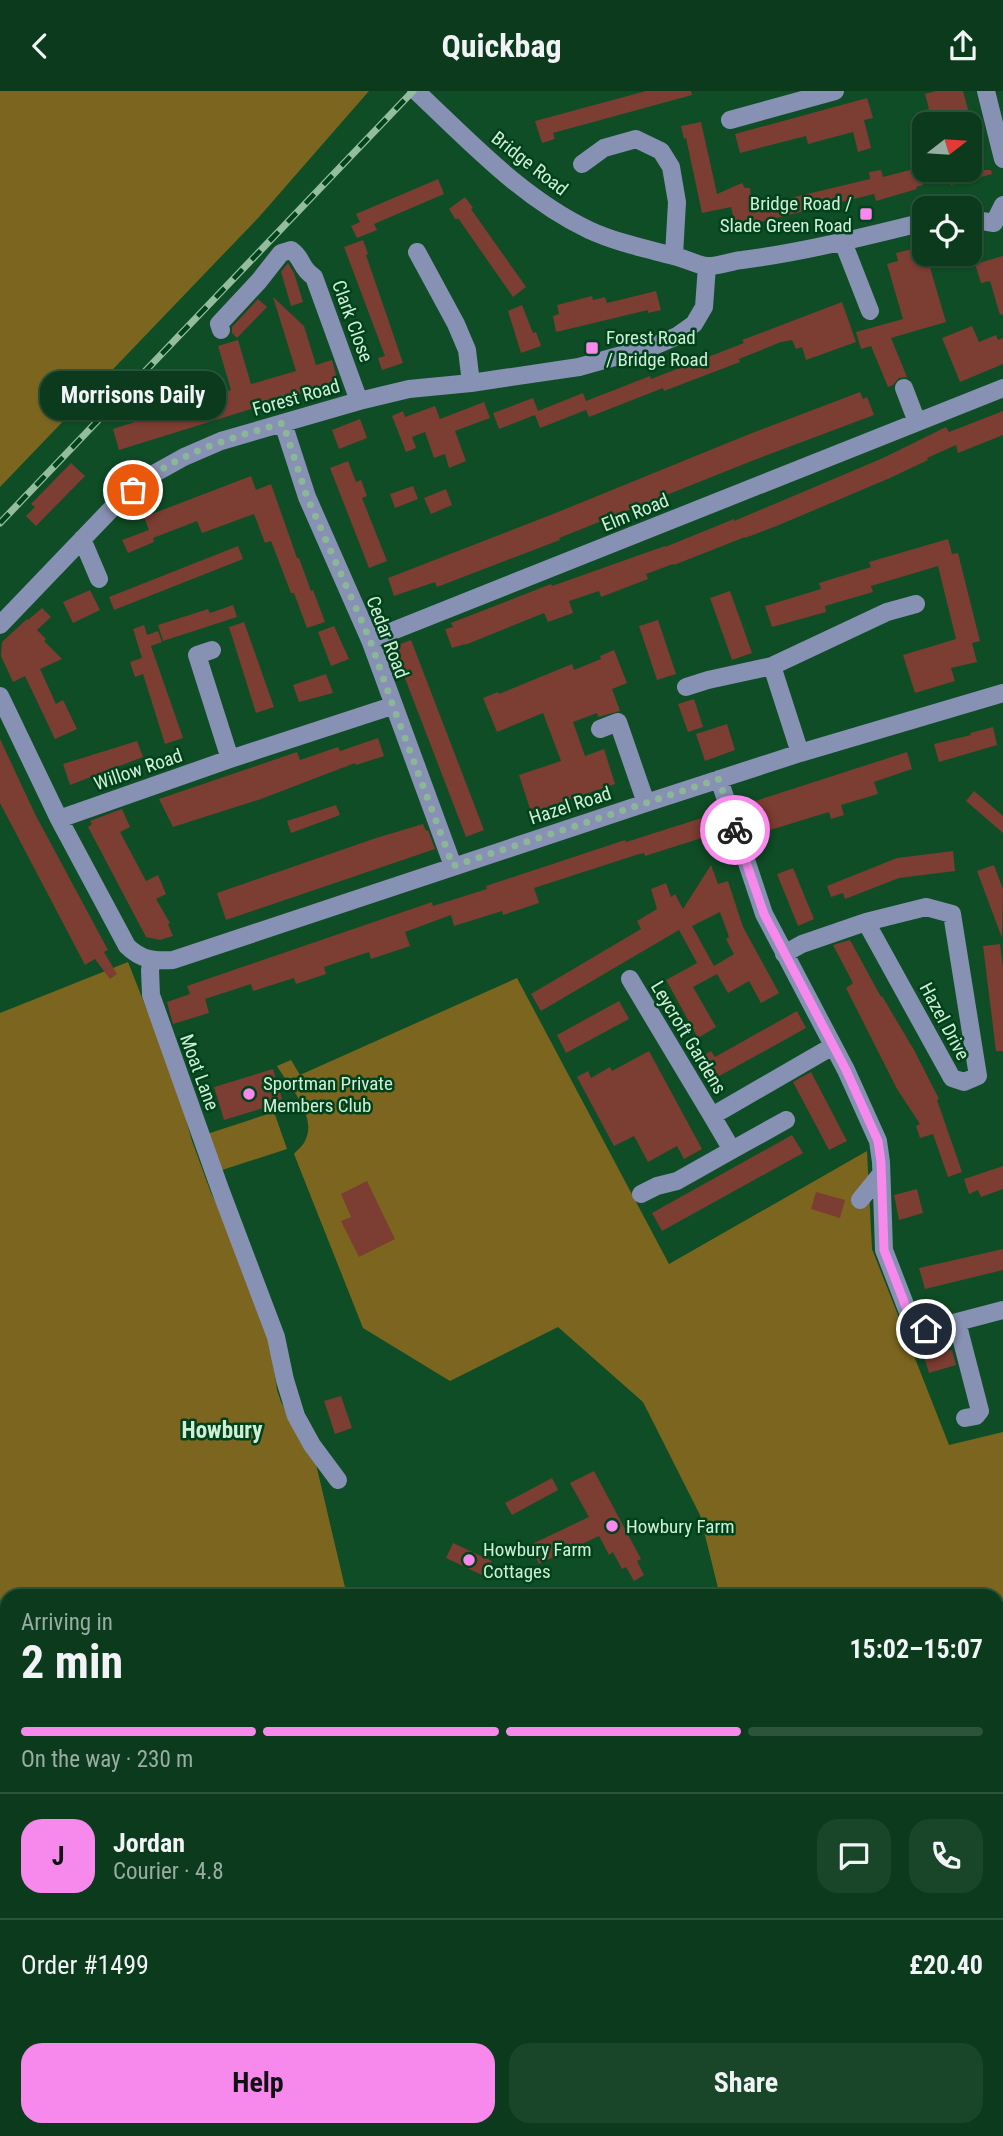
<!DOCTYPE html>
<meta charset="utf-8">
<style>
:root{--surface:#0b3a1c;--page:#194529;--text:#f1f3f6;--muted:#9aada3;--line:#2b543b;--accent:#f788ec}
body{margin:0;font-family:"Roboto Condensed",sans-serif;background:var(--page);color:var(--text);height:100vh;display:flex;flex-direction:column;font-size:26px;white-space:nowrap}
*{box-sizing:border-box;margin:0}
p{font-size:23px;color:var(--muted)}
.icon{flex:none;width:38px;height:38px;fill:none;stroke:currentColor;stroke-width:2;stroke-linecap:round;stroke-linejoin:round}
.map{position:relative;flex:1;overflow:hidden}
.side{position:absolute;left:0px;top:1498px;width:1004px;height:548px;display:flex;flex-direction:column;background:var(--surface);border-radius:21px 21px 0 0;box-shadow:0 2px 5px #0004,0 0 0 2px var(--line)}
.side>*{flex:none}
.needle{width:46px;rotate:73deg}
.fabs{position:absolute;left:912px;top:21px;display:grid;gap:14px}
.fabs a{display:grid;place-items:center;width:70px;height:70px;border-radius:14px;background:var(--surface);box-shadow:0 2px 5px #0004,0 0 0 2px var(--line);font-size:35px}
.pin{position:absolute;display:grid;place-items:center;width:60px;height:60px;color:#fff;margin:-30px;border:4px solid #fff;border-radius:50%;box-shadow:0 2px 7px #0007}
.courier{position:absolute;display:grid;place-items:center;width:70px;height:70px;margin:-35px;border:5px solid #f788ec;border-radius:50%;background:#fff;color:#222;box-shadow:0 2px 9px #0007}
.bubble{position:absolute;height:49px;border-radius:21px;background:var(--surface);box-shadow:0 2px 5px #0004,0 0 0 2px var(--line);font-size:23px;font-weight:700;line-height:49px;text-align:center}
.overview em{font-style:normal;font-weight:700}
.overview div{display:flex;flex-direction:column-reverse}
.overview{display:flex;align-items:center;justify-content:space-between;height:119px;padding:0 21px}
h1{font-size:46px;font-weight:700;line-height:52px}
.bar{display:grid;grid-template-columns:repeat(4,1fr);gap:10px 7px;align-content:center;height:84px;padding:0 21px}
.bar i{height:9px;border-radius:5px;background:var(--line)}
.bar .current{background:var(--accent)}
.bar p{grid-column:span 4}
.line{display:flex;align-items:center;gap:18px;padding:0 21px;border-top:2px solid var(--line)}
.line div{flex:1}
.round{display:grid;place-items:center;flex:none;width:74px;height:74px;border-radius:21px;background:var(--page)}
.action{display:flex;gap:14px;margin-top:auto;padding:14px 21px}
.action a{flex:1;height:80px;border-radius:21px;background:var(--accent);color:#111;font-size:28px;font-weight:700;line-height:80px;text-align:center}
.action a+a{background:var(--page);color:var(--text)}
header{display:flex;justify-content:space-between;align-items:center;height:91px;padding:0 21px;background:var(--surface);font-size:32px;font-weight:700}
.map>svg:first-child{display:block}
.green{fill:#7c661f}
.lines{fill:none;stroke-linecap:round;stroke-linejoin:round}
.stream{stroke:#40684e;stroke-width:4.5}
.building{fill:#7c3d32;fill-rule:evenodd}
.minor{stroke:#8691b3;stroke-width:18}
.rail-casing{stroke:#94bc9f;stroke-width:7}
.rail{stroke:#00421b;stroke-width:4.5;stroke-dasharray:13;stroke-linecap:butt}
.done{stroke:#8cb698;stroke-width:7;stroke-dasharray:0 12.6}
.route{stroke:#f788ec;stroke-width:9}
.poi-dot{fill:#f788ec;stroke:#00421b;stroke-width:2.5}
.labels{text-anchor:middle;stroke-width:5;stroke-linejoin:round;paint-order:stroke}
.street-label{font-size:19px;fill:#d0eed6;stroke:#00421b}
.poi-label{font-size:19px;fill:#d0eed6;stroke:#00421b;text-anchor:start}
.quarter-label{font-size:23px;font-weight:bold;fill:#d0eed6;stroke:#00421b}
</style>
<header><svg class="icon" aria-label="back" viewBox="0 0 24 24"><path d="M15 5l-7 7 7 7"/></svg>Quickbag<svg class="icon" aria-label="share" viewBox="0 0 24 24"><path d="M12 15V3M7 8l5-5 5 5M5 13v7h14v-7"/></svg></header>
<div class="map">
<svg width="1003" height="2045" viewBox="0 0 1003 2045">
<rect width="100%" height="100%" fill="#0f4d26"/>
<path class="green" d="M0,0H369L259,126L0,396Z
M128,871L176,993L192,1050L211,1102L236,1150L268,1240L277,1299L281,1311L316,1373L347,1505H7V2039H998V1505H720L700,1424L643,1311L558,1236L450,1290L363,1237L294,1063C297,1059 303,1055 305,1050C318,1025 289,995 277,975L291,969L300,984L517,887L669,1173L867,1060L872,1158L949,1354L1003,1341V2045H0V922Z
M274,1021L287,1058L219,1080L207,1043Z"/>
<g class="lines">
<path class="stream" d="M998,1923L1003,1926"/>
</g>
<path class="building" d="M646,0H691L692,4L553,42L555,48L542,52L535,30Z
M936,0H963L972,33H919L916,22L929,18L925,3Z
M867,7L873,27L864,29L871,57L858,61L853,41L808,53L806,45L740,62L735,43Z
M701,31L717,103L742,92L745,97H750L752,116L870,88L869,81L881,79L883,86L918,77L923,94L916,96L917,98L876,110L874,103L736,137L731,116L702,122L686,47L684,48L681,35Z
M970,41H974L984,79H991L992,83L951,94L947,79H970Z
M438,88L444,103L374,133L377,139L357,147L351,135L360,131L356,123Z
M465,106L473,117L471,118L526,196L513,206L458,127L456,129L449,118Z
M363,149L368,163L366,164L403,272L382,279L378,267L385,265L344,156Z
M924,155V163H926L946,231L891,247L907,286L899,287L893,294L888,296L871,255L861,258L856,241L903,228L887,173L898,170L896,162Z
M1003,165V223L1000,224L990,190L981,192L975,173Z
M288,172L294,182L303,211L291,215L281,181Z
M656,200L661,219L648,222V219L556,241L553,225L559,223L557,214L592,205L593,209L605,206L607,212Z
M273,206L304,235L316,274L332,269L338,291L119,359L113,338L138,330L134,314L167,281L177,315L231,299L218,255L238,249L251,293L296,280Z
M258,208L267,216L237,247L232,242V236Z
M842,211L856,251L806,269L802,256L796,258L792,249L781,251L739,268L740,271L664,300L663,297L589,326L586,319L540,337L535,324L499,338L493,322L533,307L538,320L583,302L586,310L650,285L651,288L744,252L742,249Z
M522,214L533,242L536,241L541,255L521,262L508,220Z
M972,235L979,251L996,244L998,249L1003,247V273L960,291L942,247Z
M860,301L863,308L867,306L874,324L749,371L559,447L560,449L437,496L435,491L394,505L388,487L558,421L747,344Z
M484,311L490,327L455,340L466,370L449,377L445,363L434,367L425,341L412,346L416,357L406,361L392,325L403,320L405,326L435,315L440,328Z
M1003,320V344L958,362L956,354L927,367L928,369L890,387L779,434L745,447V446L674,474L673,473L646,483L648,488L601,506L599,500L569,510L573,522L548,531L544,522L465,554V553L452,557L445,538L453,536L451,532L551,493L552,495L665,455V456L734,428V430L883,367L946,336L949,341Z
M360,328L367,347L339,358L332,339Z
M348,370L356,391L361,389L367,405L362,407L387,470L369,477L330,377Z
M71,372L85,385L36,435L26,425L35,416L31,413Z
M251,385L256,399L271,393L297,467H299L311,500L313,499L325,531L307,537L294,502H291L271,450L265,452L254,423L202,442L197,430L153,447L154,451L128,462L122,449L149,439L144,426Z
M413,395L418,408L395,417L390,403Z
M446,398L452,414L431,423L424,407Z
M948,448L952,463L958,462L980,550L972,552L977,571L951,577L955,590L915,602L903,564L956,548L938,475L871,495L873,501L825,515L826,521L772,536L765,515L821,498L819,492L871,476L869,471Z
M238,455L243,468L114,519L109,506Z
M90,499L100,519L73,532L63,511Z
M730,500L752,562L732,569L710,507Z
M233,514L237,526L163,550L158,534L208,518L210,522Z
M42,517L51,526L37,539L46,548L44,550L62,568L40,578L56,613L63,609L77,638L55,648L25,585L13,591L1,565L2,551L27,528L28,529Z
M658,529L676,583L657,589L639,535Z
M244,531L274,616L256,622L229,536Z
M144,534L147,544L158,540L162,551L151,555L183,647L165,653L143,583L135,586L130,571L142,567L133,538Z
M334,535L349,568L331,575L318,541Z
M411,549L484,739L466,746L393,556Z
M614,559L627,592L612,598L620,620L598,626L597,622L573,631L585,665L604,658L615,693L559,712L560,715L532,724L519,684L561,670L543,622L497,641L483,607L498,601L499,603L572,573L574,579L601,568L600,565Z
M326,583L333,602L299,611L293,594Z
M694,608L703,636L688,641L678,613Z
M727,633L735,659L705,670L696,643Z
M993,636L997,654L939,671L934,653L971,644L970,642Z
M378,647L384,665L356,674L355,672L261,708L173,736L159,708L297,661L300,669L338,656L340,660Z
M0,648L35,723L108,859L104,861L117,883L110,888L95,868L85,874L0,712Z
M137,650L143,666L70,694L63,673Z
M907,661L912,678L874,691L878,703L841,714L844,724L831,728L829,721L770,739L766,726L758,728L752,711Z
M974,700L1003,725V742L966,710Z
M336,714L340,724L291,742L287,730Z
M122,718L130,736L120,741L146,790L158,784L166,803L156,808L170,832L168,833L173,845L160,849L146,846L88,736L92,733L90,730L95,728Z
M705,726L711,744L645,765L644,762L636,764L534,797L539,812L503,824L502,820L454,835L451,824L405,841L410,855L371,868L369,861L324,876L326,883L296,893L294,887L253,900L251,893L205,908L209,922L173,933L167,911L190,903L187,895L432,811L433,815L487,798L486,795L625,749L626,751Z
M423,733L426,740L428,739L435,758L226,829L217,802L376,747Z
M953,760L955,780L899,787L845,808L843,802L831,806L827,795L897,767Z
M711,774L718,793L728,790L743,836L779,902L761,912L749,890L728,902L717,883L693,896L716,936L698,947L666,889L697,872L679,839L541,920L531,903L641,838L637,830L657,818L651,798L666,792L671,806L675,803L683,818ZM720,821L729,846L726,848L734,863L714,875L692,835Z
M994,774L1003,798L1002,847L977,780Z
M793,777L814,828L798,835L777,783Z
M850,849L881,906L882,905L914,959L939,1008L937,1009L962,1081L948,1086L933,1043L920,1047L916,1035L920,1033L897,998L846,897L853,892L833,854Z
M1000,853L1003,877V960H996L983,855Z
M619,910L629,928L566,962L557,944Z
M797,920L806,937L714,988L713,986L707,990L697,968L711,960L715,966Z
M649,960L702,1058L684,1068L677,1055L648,1071L634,1045L614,1055L577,986L588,980L591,987L610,976L612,980Z
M273,978L283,1011L224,1029L214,996Z
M811,981L847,1050L829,1059L793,991Z
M792,1044L803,1062L662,1140L652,1122Z
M1003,1075V1098L981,1106L978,1099L969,1103L964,1088Z
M367,1090L395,1148L359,1166L341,1130L351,1126L341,1103Z
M917,1098L923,1122L899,1129L894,1104Z
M816,1101L845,1109L840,1127L811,1118Z
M1003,1158V1179L925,1198L919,1177Z
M944,1253L946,1260L952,1259L956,1274L929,1282L922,1259Z
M341,1305L352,1337L335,1343L324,1310Z
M594,1380L641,1468L637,1470L644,1484L634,1490L626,1476L622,1478L613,1461L609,1464L599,1445L539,1473L530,1454L589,1426L570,1392Z
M552,1387L558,1399L512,1424L505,1412Z
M453,1452L492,1470L484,1485L446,1467Z"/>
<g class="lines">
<path class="minor" d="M416,0C470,51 522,107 589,139C615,151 643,157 670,164C682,166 694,173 706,175C716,176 731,170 742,169C804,161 863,146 924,131
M986,0L1003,68
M730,29L835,0
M582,73L604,57L636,48L661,60L671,76L677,111L674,164
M970,128L994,132
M994,132L1003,114
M843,151L870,220
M417,161L456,233L467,259L471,292
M221,239L219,233L259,190L281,162L291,159C304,168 299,176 314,186L359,310
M904,297L917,331
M283,332L307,406L370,549L453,775
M82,448L99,488
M0,534L117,412L148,386L184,366L221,350L359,310L409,298L471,292L579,276L654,255L677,245L694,233L704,216L707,175
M370,549L1003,297
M212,559L197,564L230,668
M772,575L800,662
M686,596L708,589L772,575L887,521L916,513
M0,605L59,728L127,855C141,869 154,870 173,869L646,712L800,662L1003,602
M600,638L618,631L646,712
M719,688L764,823L846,979L878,1050L881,1071L884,1159L911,1229L918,1237L926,1238L942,1235L1003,1219
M59,728L230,668L392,615
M784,863L802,853L866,831L926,816L952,823L978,985L964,991L952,987L866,831
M152,870L150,879L151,904L220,1098L276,1246L285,1289L296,1325L312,1354L338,1389
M630,888L712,1025L833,955
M732,1059L786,1029
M641,1103L657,1095L677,1090L732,1059L712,1025
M860,1109L881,1083
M957,1231L980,1320L976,1325L965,1327"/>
<defs>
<path id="rail" d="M0,432L413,0"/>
</defs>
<use href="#rail" class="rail-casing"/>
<use href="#rail" class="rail"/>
</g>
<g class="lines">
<path class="done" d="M133,399C176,362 230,347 283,332L307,406L370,549L393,615L453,775L719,688L735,739"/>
<path class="route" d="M735,739L764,823L846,979L878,1050L881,1071L884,1159L911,1229L918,1237L926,1238"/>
</g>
<g class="poi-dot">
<rect x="859" y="116" width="14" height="14" rx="3.5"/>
<rect x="585" y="250" width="14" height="14" rx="3.5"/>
<circle cx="249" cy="1003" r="7"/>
<circle cx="612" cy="1435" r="7"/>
<circle cx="469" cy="1469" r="7"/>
</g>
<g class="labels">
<g class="street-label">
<text transform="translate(530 72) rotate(38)" y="7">Bridge Road</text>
<text transform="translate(353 230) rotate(70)" y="7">Clark Close</text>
<text transform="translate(296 306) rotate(-16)" y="7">Forest Road</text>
<text transform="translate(635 421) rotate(-22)" y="7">Elm Road</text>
<text transform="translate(388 546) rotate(69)" y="7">Cedar Road</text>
<text transform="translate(138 678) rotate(-19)" y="7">Willow Road</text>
<text transform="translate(570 714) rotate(-18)" y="7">Hazel Road</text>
<text transform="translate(945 930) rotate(62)" y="7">Hazel Drive</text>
<text transform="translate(689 946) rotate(59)" y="7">Leycroft Gardens</text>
<text transform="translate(200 981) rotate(70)" y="7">Moat Lane</text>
</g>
<g class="poi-label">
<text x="852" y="119" text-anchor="end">Bridge Road /<tspan x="852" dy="22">Slade Green Road</tspan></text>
<text x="606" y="253">Forest Road<tspan x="606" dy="22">/ Bridge Road</tspan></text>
<text x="263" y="999">Sportman Private<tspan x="263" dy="22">Members Club</tspan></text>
<text x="626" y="1442">Howbury Farm</text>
<text x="483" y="1465">Howbury Farm<tspan x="483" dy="22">Cottages</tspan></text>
</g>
<g class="quarter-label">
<text x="222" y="1347">Howbury</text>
</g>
</g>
</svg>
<div class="fabs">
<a><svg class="needle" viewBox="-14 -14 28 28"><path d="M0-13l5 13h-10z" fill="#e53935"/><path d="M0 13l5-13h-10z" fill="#9aada3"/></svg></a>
<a><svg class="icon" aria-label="locate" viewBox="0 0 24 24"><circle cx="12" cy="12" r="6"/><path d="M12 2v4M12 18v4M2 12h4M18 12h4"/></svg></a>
</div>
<div class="pin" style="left:133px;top:399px;background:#ea580c"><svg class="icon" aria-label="bag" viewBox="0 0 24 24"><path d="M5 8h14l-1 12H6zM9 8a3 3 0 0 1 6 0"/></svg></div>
<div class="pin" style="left:926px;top:1238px;background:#1f2937"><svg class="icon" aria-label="home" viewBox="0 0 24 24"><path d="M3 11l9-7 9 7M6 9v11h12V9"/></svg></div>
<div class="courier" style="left:735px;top:739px"><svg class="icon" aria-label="bike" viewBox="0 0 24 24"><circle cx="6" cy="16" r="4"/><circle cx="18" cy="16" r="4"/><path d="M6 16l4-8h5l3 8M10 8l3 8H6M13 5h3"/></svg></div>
<div class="bubble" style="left:40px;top:280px;width:186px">Morrisons Daily</div>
<section class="side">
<div class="overview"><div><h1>2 min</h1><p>Arriving in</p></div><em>15:02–15:07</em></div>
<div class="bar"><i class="current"></i><i class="current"></i><i class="current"></i><i></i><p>On the way · 230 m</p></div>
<div class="line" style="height:126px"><b class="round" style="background:var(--accent);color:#111">J</b><div><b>Jordan</b><p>Courier · 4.8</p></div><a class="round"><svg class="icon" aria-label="chat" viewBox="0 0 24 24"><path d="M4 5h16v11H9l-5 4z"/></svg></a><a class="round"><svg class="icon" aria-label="phone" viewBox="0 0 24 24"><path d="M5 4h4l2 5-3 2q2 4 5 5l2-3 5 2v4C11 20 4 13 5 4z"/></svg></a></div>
<div class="line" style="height:91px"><div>Order #1499</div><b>£20.40</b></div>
<div class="action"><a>Help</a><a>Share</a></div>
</section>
</div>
